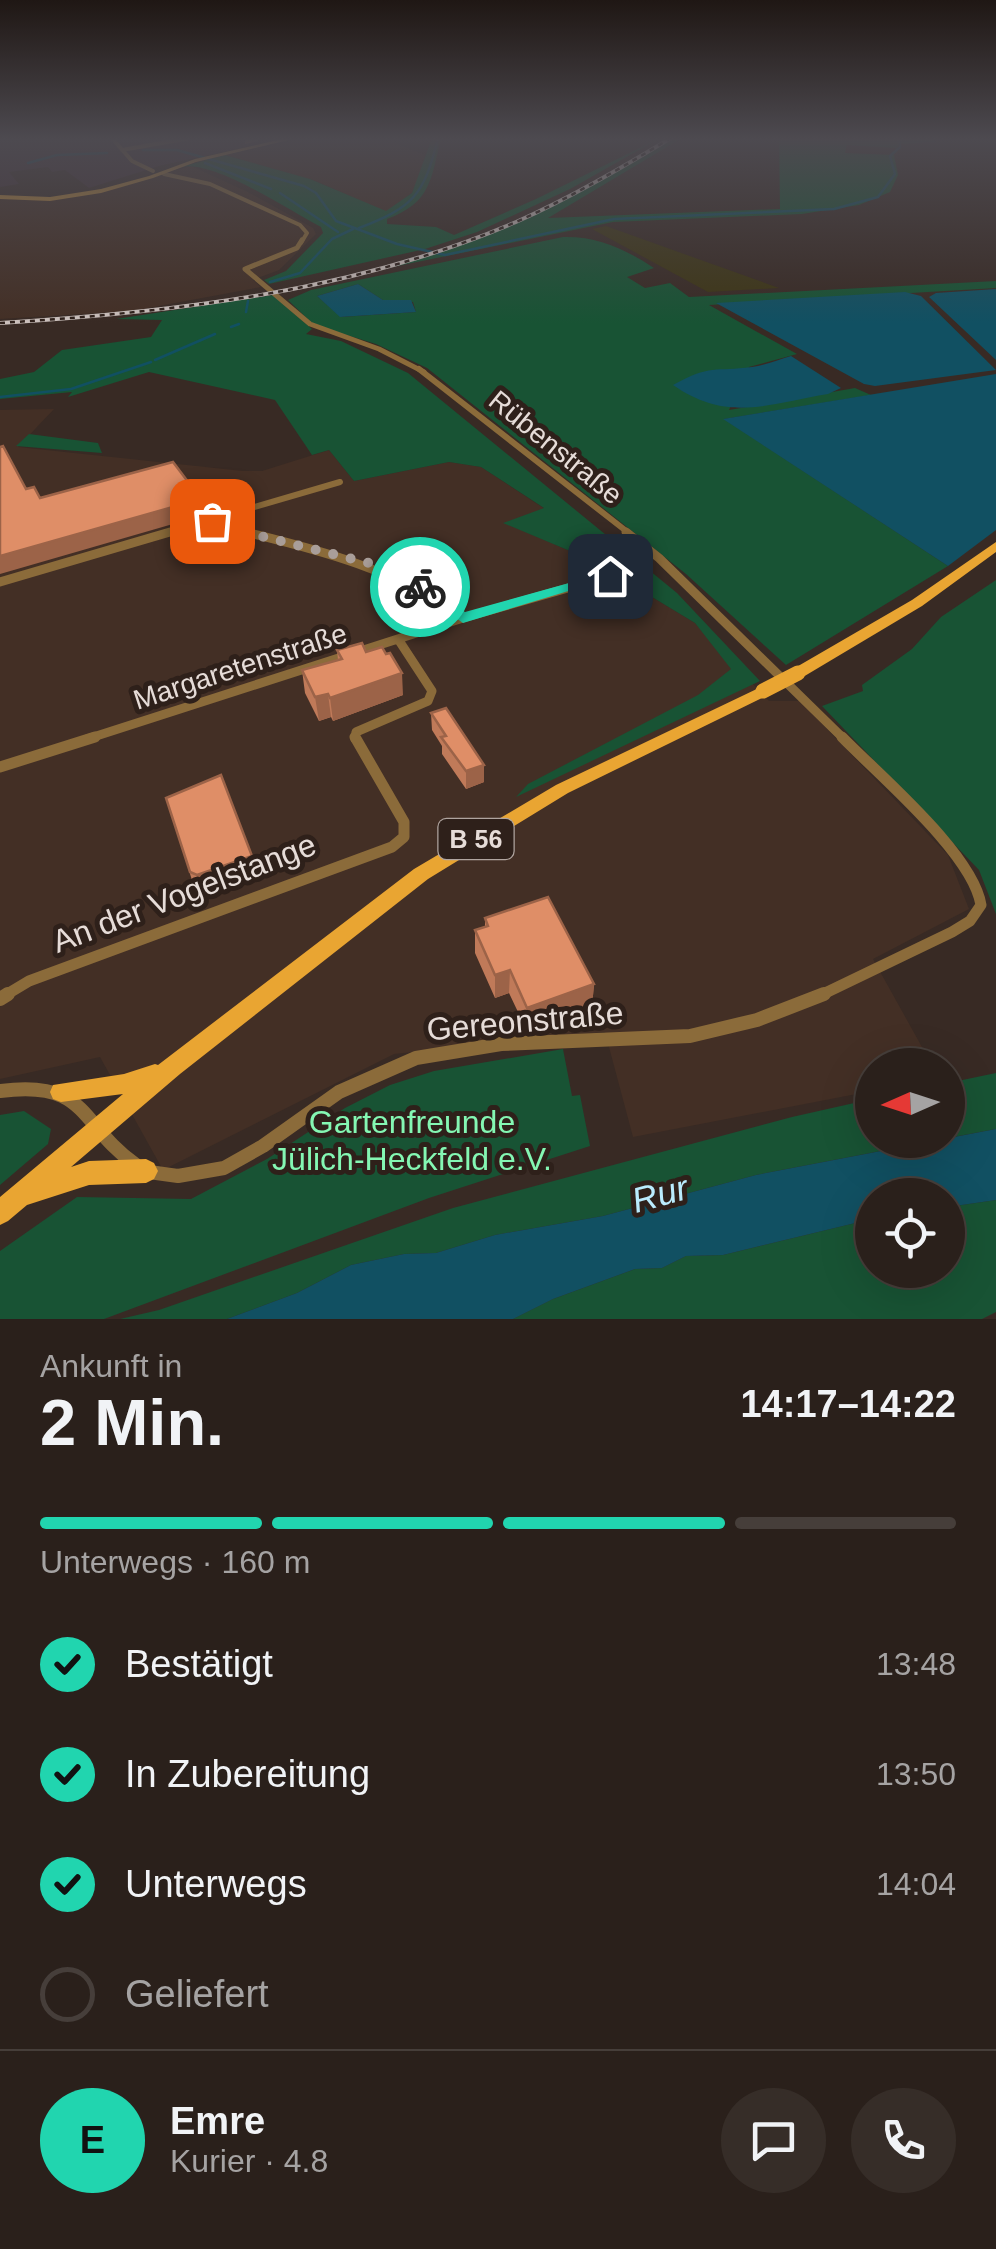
<!DOCTYPE html>
<html lang="de">
<meta charset="utf-8">
<style>
:root{--surface:#2a201b;--page:#362d28;--text:#f1f3f6;--muted:#a5a3a3;--line:#463e3a;--accent:#21d5af}
body{margin:0;font-family:Helvetica,sans-serif;background:var(--page);color:var(--text);height:100vh;display:flex;flex-direction:column;font-size:38px;white-space:nowrap}
*{box-sizing:border-box;margin:0}
p{font-size:32px;color:var(--muted)}
.icon{flex:none;width:55px;height:55px;fill:none;stroke:currentColor;stroke-width:2;stroke-linecap:round;stroke-linejoin:round}
.map{position:relative;height:1319px;overflow:hidden}
.details{display:flex;flex-direction:column;background:var(--surface);flex:1}
.details>*{flex:none}
.needle{width:65px;rotate:267deg}
.tools{position:absolute;left:855px;top:1048px;display:grid;gap:20px}
.tools a{display:grid;place-items:center;width:110px;height:110px;border-radius:50%;background:var(--surface);box-shadow:0 10px 40px #0002,0 0 0 2px var(--line);font-size:50px}
.pin{position:absolute;display:grid;place-items:center;width:85px;height:85px;color:#fff;margin:-42px;border-radius:20px;box-shadow:0 5px 15px #0006}
.courier{position:absolute;display:grid;place-items:center;width:100px;height:100px;margin:-50px;border:8px solid #21d5af;border-radius:50%;background:#fff;color:#222;box-shadow:0 2px 12px #0007}
.overview em{font-style:normal;font-weight:700}
.overview div{display:flex;flex-direction:column-reverse}
.overview{display:flex;align-items:center;justify-content:space-between;height:170px;padding:0 40px}
h1{font-size:65px;font-weight:700;line-height:75px}
.bar{display:grid;grid-template-columns:repeat(4,1fr);gap:15px 10px;align-content:center;height:120px;padding:0 40px}
.bar i{height:12px;border-radius:8px;background:var(--line)}
.bar .selected{background:var(--accent)}
.bar p{grid-column:span 4}
.line{display:flex;align-items:center;gap:25px;padding:0 40px;border-top:2px solid var(--line)}
.line div{flex:1}
.round{display:grid;place-items:center;flex:none;width:105px;height:105px;border-radius:52px;background:var(--page)}
ol{padding:0 40px;list-style:none}
li{display:flex;align-items:center;gap:30px;height:110px}
li p{margin-inline-start:auto}
li .icon{padding:10px;border-radius:50%;background:var(--accent);color:#111;stroke-width:4}
li:last-child{color:var(--muted)}
li i{width:55px;height:55px;border:5px solid var(--line);border-radius:50%}
.map>svg:first-child{display:block}
.commercial{fill:#422f37}
.built{fill:#432f25}
.green{fill:#185334;fill-rule:evenodd}
.sand{fill:#3d3515}
.water{fill:#115062}
.lines{fill:none;stroke-linecap:round;stroke-linejoin:round}
.stream{stroke:#115062;stroke-width:2.5}
.street-far5{stroke:#8b6b3a;stroke-width:4}
.street-far4{stroke:#8b6b3a;stroke-width:5}
.street-far3{stroke:#8b6b3a;stroke-width:6}
.street-far2{stroke:#8b6b3a;stroke-width:9}
.street-far1{stroke:#8b6b3a;stroke-width:11}
.street{stroke:#8b6b3a;stroke-width:14}
.secondary{fill:#c08c39;fill-rule:evenodd}
.primary{fill:#e9a532;fill-rule:evenodd}
.rail-casing{stroke:#cbc0bc;stroke-width:4}
.rail{stroke:#2e201a;stroke-width:2.5;stroke-dasharray:5;stroke-linecap:butt}
.primary-bridge{stroke:#e9a532;stroke-width:15}
.wall{fill:#c07a59}
.shaded-wall{fill:#9c6348}
.building{fill:#df8e67;stroke:#9c6348;stroke-width:2.5}
.route{fill:#21d5af}
.done{stroke:#a99e99;stroke-width:10;stroke-dasharray:0 18}
.labels{text-anchor:middle;stroke-width:10;stroke-linejoin:round;paint-order:stroke}
.shield{fill:#2e201a;stroke:#afa49f;stroke-width:2.5}
.shield-label{font-size:25px;font-weight:bold;fill:#e6dcd8}
.street-label{font-size:28px;fill:#e6dcd8;stroke:#2e201a}
.near-street-label{font-size:32px;fill:#e6dcd8;stroke:#2e201a}
.near-park-label{font-size:32px;fill:#84f7b3;stroke:#2e201a}
.near-water-label{font-size:35px;font-style:italic;fill:#baecfe;stroke:#2e201a}
</style>
<div class="map">
<svg width="996" height="1319" viewBox="0 0 996 1319">
<rect width="100%" height="100%" fill="#382a24"/>
<path class="commercial" d="M286,138L159,166L89,188L65,170L52,172L48,167L9,172L19,184L0,187V139Z"/>
<path class="built" d="M310,138H383L425,155L419,178L412,193L386,212L316,181L225,155Z
M191,166L248,192L313,228L316,234L279,270L253,280L261,287L132,311L0,319V199H66Z
M54,409L18,447L243,471H262L329,450L354,481L449,462L481,467L545,509L505,523L589,559L695,623L769,701H800L948,855L969,909L873,959L932,1065H872V1091L633,1137L605,1032L394,1054L163,1170L100,1057L0,1079V410Z"/>
<path class="green" d="M432,138H441C431,179 431,203 387,219V224L436,227L454,235L536,199L660,138L570,189L477,232L425,249L269,284L264,280L286,271L323,233L321,227C288,210 215,160 181,167L225,155L310,179L386,211L412,193Z
M673,138H682L548,218L780,209L779,138H926L936,142L899,144L897,148L847,145L845,153L894,155L898,175L890,192L859,205L802,214L613,222L368,272C484,242 570,199 673,138Z
M563,237C598,236 625,249 654,268L627,277L645,288L670,283L689,297L996,281V288L709,305L797,354L749,367L729,410L855,388L871,395L724,419L948,566L786,665L686,574L427,368L376,344L314,325L288,300L311,290ZM358,284L383,300L413,302L416,312L341,317L317,296Z
M273,295L312,329L306,334L341,341L408,373L677,593L760,681L516,797L528,784L698,695L731,669L695,623L589,559L503,523L544,508L481,467L449,462L354,481L329,450L312,455L275,400L149,372L68,397L72,392L0,399V379L34,372L62,350L151,337L162,320L116,319Z
M29,434L98,443L102,453L16,446Z
M996,580V914L979,870L822,706L863,691L862,685L912,649L941,617Z
M563,1049L572,1096L580,1095L590,1146L429,1198L104,1319H0V1251L77,1197L191,1199L267,1159L345,1108L390,1085L434,1071Z
M996,1073V1129L948,1138V1083Z
M872,1099V1140H938L756,1175L603,1216L495,1235L436,1253L404,1254L351,1265L297,1293L227,1319H120L159,1310L453,1208L792,1117Z
M24,1111L51,1129L48,1144L0,1185V1115Z
M996,1200V1312L982,1319H513L553,1299L635,1269L662,1268L686,1256L723,1255L872,1219V1270H948V1207Z"/>
<path class="sand" d="M606,226L779,288L708,292L592,229Z"/>
<path class="water" d="M358,284L383,300H411L416,312L340,317L317,296Z
M996,289V360L929,297L936,293Z
M905,292L921,296L996,370L875,386L864,384L716,303Z
M791,356L841,388L828,394C767,404 728,423 673,385C710,364 715,372 752,367C765,365 778,360 791,356Z
M996,374V530L948,566L723,419Z
M996,1129V1200L948,1207V1195H872V1219L723,1255L686,1256L662,1268L635,1269L553,1299L513,1319H227L297,1293L351,1265L404,1254L436,1253L495,1235L603,1216L756,1175Z"/>
<g class="lines">
<path class="stream" d="M143,150H177L304,186L316,193L336,221L397,244L445,255L614,219L834,209L878,197L895,174L890,156L900,147L899,138
M28,163L57,155L107,153
M205,163L271,189
M280,193L338,232
M359,228C414,207 424,195 438,138
M270,282L300,273L332,239L353,229
M246,312L248,301
M231,327L239,324
M155,360L215,334
M0,397L71,389L151,362"/>
<path class="street-far5" d="M112,138L132,161L153,171
M122,150L190,138
M164,174L210,184L300,225L307,233L301,243"/>
<path class="street-far4" d="M302,240L297,248L245,269L310,324L379,349L424,372"/>
<path class="street-far3" d="M419,369L630,534
M211,521L255,534
M162,534L340,482"/>
<path class="street-far2" d="M245,532C324,551 396,570 463,618
M626,532L659,558L844,739
M0,582L170,532
M87,739L463,618L610,576
M355,739L356,732L428,701L432,691L398,639"/>
<path class="street-far1" d="M0,767L95,737
M4,996L29,981L392,847L404,837V822L355,737
M819,996L952,932L970,921L981,905C973,854 880,776 842,737"/>
<path class="street" d="M0,999L8,994
M0,1091C89,1079 79,1125 136,1165
M149,1172L178,1176L224,1168L263,1146L339,1092L416,1058L501,1044L690,1036L757,1020L824,994"/>
<path class="secondary" d="M286,138H297L196,162L153,178L101,193L50,201L0,199V195L50,197L101,189L149,176L195,159Z"/>
<path class="primary" d="M996,542V552L922,606L803,677H793L790,673L793,669L912,600Z
M763,686L768,687L771,691L768,695L568,793L428,879L180,1074L71,1167L89,1161L146,1159L154,1163L158,1171L154,1179L146,1183L89,1185L27,1205L8,1221L0,1225V1197L123,1094L61,1102L53,1099L50,1092L53,1085L124,1074L155,1064L158,1065L414,869L556,785Z"/>
<defs>
<path id="rail" d="M0,323C175,312 353,292 516,222C570,198 621,168 671,138"/>
</defs>
<use href="#rail" class="rail-casing"/>
<use href="#rail" class="rail"/>
<path class="primary-bridge" d="M763,691L798,673"/>
</g>
<path class="wall" d="M337,650L366,652L403,695L333,721L331,717L319,721L305,693L302,670L338,660Z
M431,713L484,765V782L466,789L442,754V746L432,730Z
M166,798L258,879L204,898L197,896Z
M485,918L594,984L592,1007L527,1031L509,993L495,998L475,953V930L485,927Z"/>
<path class="shaded-wall" d="M245,138H258V141L245,144Z
M201,499L204,515L0,574V556Z
M402,673L403,695L333,721L330,698Z
M328,694L331,717L319,721L315,697Z
M484,765V782L466,789V771Z
M252,856L258,879L204,898L197,875Z
M510,970L509,993L495,998V975Z
M594,984L592,1007L527,1031V1008Z"/>
<path class="building" d="M3,446L26,489L34,487L40,498L173,462L201,499L0,556V447Z
M362,643L366,652L382,647L386,654L390,653L402,673L330,698L328,694L315,697L302,670L342,659L337,650Z
M446,708L484,765L466,771L441,737L446,736L431,713Z
M221,775L252,856L197,875L190,872L166,798Z
M548,897L594,984L527,1008L510,970L495,975L475,930L488,926L485,918Z"/>
<linearGradient id="sky" x2="0" y2="1"><stop stop-color="#1f1714"/><stop offset="0.43" stop-color="#4d4a50"/><stop offset="1" stop-color="#4d4a50" stop-opacity="0"/></linearGradient>
<rect width="996" height="323" fill="url(#sky)"/>
<path class="route" d="M605,573L618,576L463,623L412,587L425,584L465,612Z"/>
<g class="lines">
<path class="done" d="M212,521L220,526L373,564L420,587"/>
</g>
<g class="labels">
<rect class="shield" x="438.5" y="819" width="75" height="40" rx="8"/>
<g class="shield-label">
<text x="476" y="848">B 56</text>
</g>
<g class="street-label">
<text transform="translate(556 447) rotate(39)" y="10">Rübenstraße</text>
<text transform="translate(240 666) rotate(-18)" y="10">Margaretenstraße</text>
</g>
<g class="near-street-label">
<text transform="translate(184 893) rotate(-21)" y="11">An der Vogelstange</text>
<text transform="translate(525 1021) rotate(-5)" y="11">Gereonstraße</text>
</g>
<g class="near-park-label">
<text x="412" y="1133">Gartenfreunde<tspan x="412" dy="37">Jülich-Heckfeld e.V.</tspan></text>
</g>
<g class="near-water-label">
<text transform="translate(660 1194) rotate(-15)" y="12">Rur</text>
</g>
</g>
</svg>
<div class="tools">
<a><svg class="needle" viewBox="-14 -14 28 28"><path d="M0-13l5 13h-10z" fill="#e53935"/><path d="M0 13l5-13h-10z" fill="#a5a3a3"/></svg></a>
<a><svg class="icon" aria-label="locate" viewBox="0 0 24 24"><circle cx="12" cy="12" r="6"/><path d="M12 2v4M12 18v4M2 12h4M18 12h4"/></svg></a>
</div>
<div class="pin" style="left:212px;top:521px;background:#ea580c"><svg class="icon" aria-label="bag" viewBox="0 0 24 24"><path d="M5 8h14l-1 12H6zM9 8a3 3 0 0 1 6 0"/></svg></div>
<div class="pin" style="left:610px;top:576px;background:#1f2937"><svg class="icon" aria-label="home" viewBox="0 0 24 24"><path d="M3 11l9-7 9 7M6 9v11h12V9"/></svg></div>
<div class="courier" style="left:420px;top:587px"><svg class="icon" aria-label="bike" viewBox="0 0 24 24"><circle cx="6" cy="16" r="4"/><circle cx="18" cy="16" r="4"/><path d="M6 16l4-8h5l3 8M10 8l3 8H6M13 5h3"/></svg></div>
</div>
<section class="details">
<div class="overview"><div><h1>2 Min.</h1><p>Ankunft in</p></div><em>14:17–14:22</em></div>
<div class="bar"><i class="selected"></i><i class="selected"></i><i class="selected"></i><i></i><p>Unterwegs · 160 m</p></div>
<ol>
<li><svg class="icon" aria-label="check" viewBox="0 0 24 24"><path d="M5 12l5 5 9-10"/></svg>Bestätigt<p>13:48</p></li>
<li><svg class="icon" aria-label="check" viewBox="0 0 24 24"><path d="M5 12l5 5 9-10"/></svg>In Zubereitung<p>13:50</p></li>
<li><svg class="icon" aria-label="check" viewBox="0 0 24 24"><path d="M5 12l5 5 9-10"/></svg>Unterwegs<p>14:04</p></li>
<li><i></i>Geliefert</li>
</ol>
<div class="line" style="height:180px"><b class="round" style="background:var(--accent);color:#111">E</b><div><b>Emre</b><p>Kurier · 4.8</p></div><a class="round"><svg class="icon" aria-label="chat" viewBox="0 0 24 24"><path d="M4 5h16v11H9l-5 4z"/></svg></a><a class="round"><svg class="icon" aria-label="phone" viewBox="0 0 24 24"><path d="M5 4h4l2 5-3 2q2 4 5 5l2-3 5 2v4C11 20 4 13 5 4z"/></svg></a></div>
</section>
